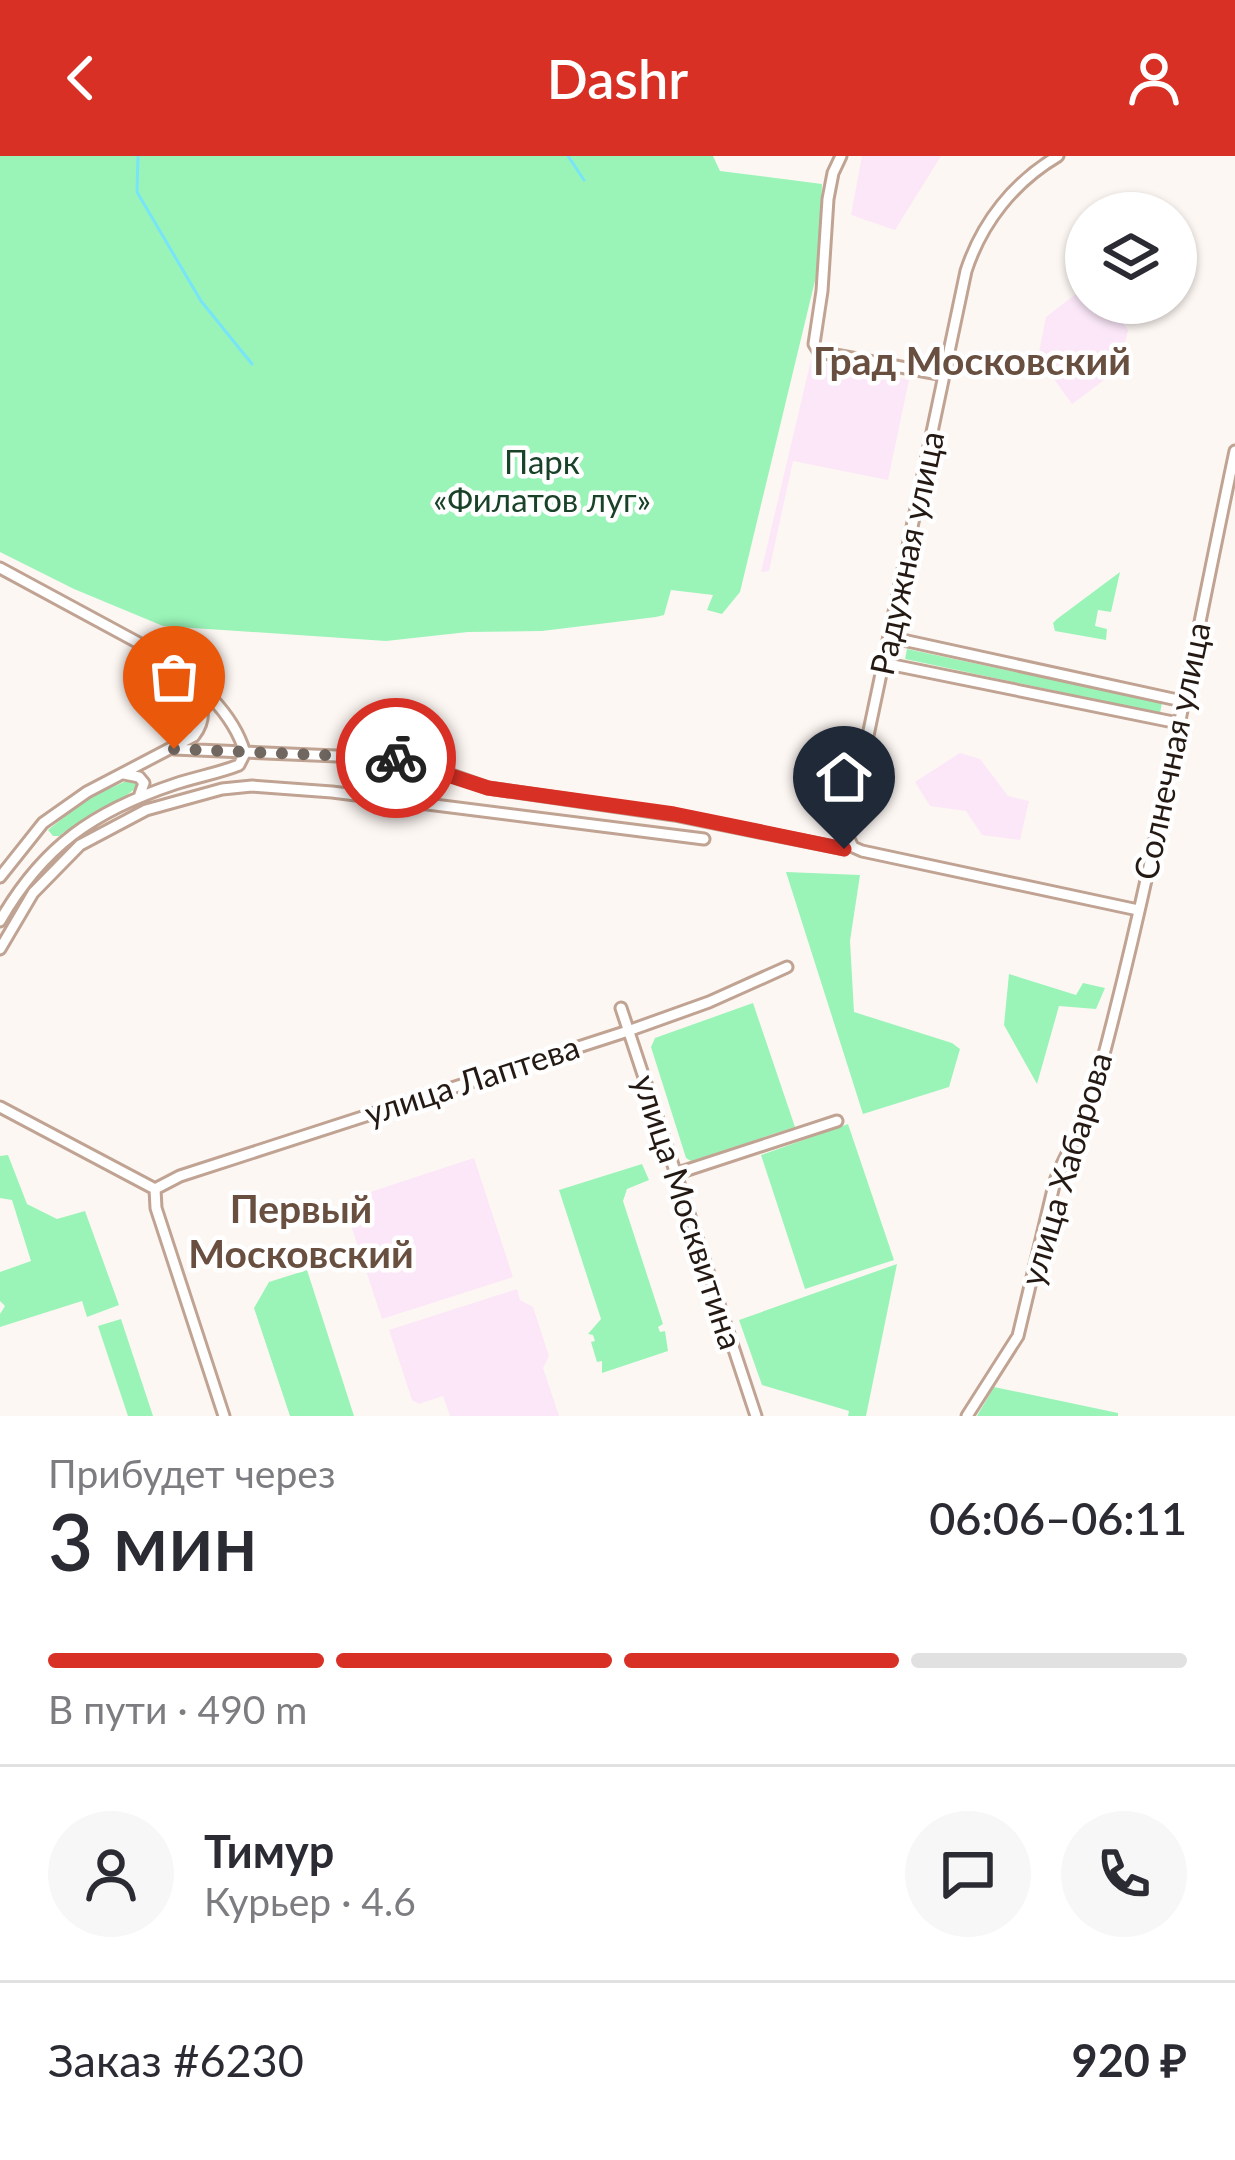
<!DOCTYPE html>
<html lang="ru">
<meta charset="utf-8">
<style>
:root{--surface:#fff;--page:#f7f7f7;--text:#2b2b33;--muted:#7c7c81;--line:#e1e1e2;--accent:#d93025}
body{margin:0;font-family:Lato,sans-serif;background:var(--page);color:var(--text);height:100vh;display:flex;flex-direction:column;font-size:45px;white-space:nowrap}
*{box-sizing:border-box;margin:0}
p{font-size:39px;color:var(--muted)}
.icon{flex:none;width:66px;height:66px;fill:none;stroke:currentColor;stroke-width:2;stroke-linecap:round;stroke-linejoin:round}
.map{position:relative;height:1260px;overflow:hidden}
.panel{display:flex;flex-direction:column;background:var(--surface);flex:1}
.panel>*{flex:none}
.fabs{position:absolute;left:1065px;top:36px;display:grid;gap:24px}
.fabs a{display:grid;place-items:center;width:132px;height:132px;border-radius:50%;background:var(--surface);box-shadow:0 3px 9px #0004;font-size:60px}
.pin{position:absolute;display:grid;place-items:center;width:102px;height:102px;color:#fff;margin:-123px -51px;border-radius:50% 50% 50% 0;rotate:-45deg;box-shadow:0 0 12px #0007}
.pin .icon{rotate:45deg}
.courier{position:absolute;display:grid;place-items:center;width:120px;height:120px;margin:-60px;border:9px solid #d93025;border-radius:50%;background:#fff;color:#222;box-shadow:0 3px 15px #0007}
.overview em{font-style:normal;font-weight:600}
.overview div{display:flex;flex-direction:column-reverse}
.overview{display:flex;align-items:center;justify-content:space-between;height:204px;padding:0 48px}
h1{font-size:78px;font-weight:600;line-height:90px}
.bar{display:grid;grid-template-columns:repeat(4,1fr);gap:18px 12px;align-content:center;height:144px;padding:0 48px}
.bar i{height:15px;border-radius:9px;background:var(--line)}
.bar .selected{background:var(--accent)}
.bar p{grid-column:span 4}
.line{display:flex;align-items:center;gap:30px;padding:0 48px;border-top:3px solid var(--line)}
.line div{flex:1}
.round{display:grid;place-items:center;flex:none;width:126px;height:126px;border-radius:63px;background:var(--page)}
header{display:flex;justify-content:space-between;align-items:center;height:156px;padding:0 48px;background:var(--accent);color:#fff;font-size:54px;font-weight:600}
.map>svg:first-child{display:block}
.education{fill:#fbe7f8}
.green{fill:#9af4b8}
.lines{fill:none;stroke-linecap:round;stroke-linejoin:round}
.stream{stroke:#78e4f8;stroke-width:3}
.minor-casing{stroke:#c0a392;stroke-width:15}
.minor{stroke:#fff;stroke-width:9}
.done{stroke:#706761;stroke-width:12;stroke-dasharray:0 21.6}
.route{stroke:#d93025;stroke-width:15}
.labels{text-anchor:middle;stroke-width:9;stroke-linejoin:round;paint-order:stroke}
.park-label{font-size:33px;fill:#194229;stroke:#fff}
.street-label{font-size:33px;fill:#241913;stroke:#fff}
.quarter-label{font-size:39px;font-weight:bold;fill:#694f40;stroke:#fff}
</style>
<header><svg class="icon" aria-label="back" viewBox="0 0 24 24"><path d="M15 5l-7 7 7 7"/></svg>Dashr<svg class="icon" aria-label="person" viewBox="0 0 24 24"><circle cx="12" cy="8" r="4"/><path d="M4 21q1-7 8-7t8 7"/></svg></header>
<div class="map">
<svg width="1235" height="1260" viewBox="0 0 1235 1260">
<rect width="100%" height="100%" fill="#fdf7f3"/>
<path class="education" d="M862,0H941L895,74L851,59Z
M1086,130V147H1109L1128,174L1119,213L1072,248L1038,201L1046,161Z
M811,204L909,224L888,324L793,305L769,415L761,416Z
M960,597L980,603L1008,640L1029,645L1020,684L982,679L966,655L930,650L915,626Z
M474,1002L513,1121L382,1163L343,1045Z
M517,1133L520,1144L533,1151L549,1200L543,1212L559,1260H450L443,1240L419,1248L412,1244L389,1174Z"/>
<path class="green" d="M0,0H713L720,15L822,28L819,108L740,436L722,458L707,454L713,439L671,434L664,459L656,461L542,475L468,476L386,485L163,470L74,433L0,396Z
M1120,416L1111,456L1098,454L1095,470L1107,473L1106,484L1055,475L1053,467L1057,463Z
M907,493L1162,547L1160,557L905,503Z
M133,622L139,628C129,643 78,665 59,680H53L48,674L88,642Z
M786,716L860,719L850,785L854,856L952,887L960,893L949,931L863,958Z
M1009,818L1076,839L1083,827L1105,832L1096,853L1059,850L1037,928L1004,869Z
M753,847L795,971L691,1005L686,1002L651,891L655,882Z
M848,968L894,1104L805,1133L761,999Z
M8,999L27,1048L57,1063L85,1055L119,1149L87,1161L82,1145L0,1171V1158L5,1150L0,1145V1116L31,1105L12,1044L0,1042V1000Z
M642,1008L649,1024L627,1033L623,1045L663,1168L658,1171L660,1176L665,1175L668,1195L602,1217V1205L597,1206L591,1186L595,1185L593,1179L588,1178L601,1163L559,1034Z
M897,1108L866,1260H848L849,1255L762,1229L739,1164Z
M307,1114L354,1260H290L254,1152L269,1126Z
M121,1163L153,1260H128L98,1170Z
M994,1231L1118,1257V1260H977Z"/>
<g class="lines">
<path class="stream" d="M138,0L137,36L201,145L252,208
M568,0L584,24"/>
<defs>
<path id="minor" d="M841,0L833,17L828,43L822,135L814,188L819,196L944,219
M1058,0C1014,26 982,66 966,115L847,679L853,691L862,695L1138,754
M0,412L161,499C195,524 233,555 245,597L239,609C219,617 196,621 175,628C94,655 43,690 0,765
M889,481L1182,545
M883,507L1178,567
M174,593L407,603L488,632L674,659L844,693
M124,618L139,621L144,627L140,638
M396,646L413,635L415,626L407,603
M0,721L43,667L87,636L194,580C208,562 203,545 192,528
M0,793L33,737L80,689L146,654L222,633L252,630L332,636L704,683
M621,852L756,1260
M0,951L155,1033
M675,1018L837,965
M155,1033L180,1020L628,875L709,846L787,811
M155,1033L156,1052L224,1260
M967,1260L1018,1180L1055,1025C1064,998 1082,976 1090,950C1150,735 1189,513 1235,295"/>
</defs>
<use href="#minor" class="minor-casing"/>
<use href="#minor" class="minor"/>
</g>
<g class="lines">
<path class="done" d="M174,593L396,602"/>
<path class="route" d="M396,602L488,632L674,658L844,693"/>
</g>
<g class="labels">
<g class="park-label">
<text x="542" y="318">Парк<tspan x="542" dy="38">«Филатов луг»</tspan></text>
</g>
<g class="street-label">
<text transform="translate(907 397) rotate(-78)" y="12">Радужная улица</text>
<text transform="translate(1172 595) rotate(-78)" y="12">Солнечная улица</text>
<text transform="translate(472 924) rotate(-18)" y="12">улица Лаптева</text>
<text transform="translate(1066 1013) rotate(-73)" y="12">улица Хабарова</text>
<text transform="translate(688 1056) rotate(72)" y="12">улица Москвитина</text>
</g>
<g class="quarter-label">
<text x="972" y="219">Град Московский</text>
<text x="301" y="1067">Первый<tspan x="301" dy="45">Московский</tspan></text>
</g>
</g>
</svg>
<div class="fabs">
<a><svg class="icon" aria-label="layers" viewBox="0 0 24 24"><path d="M12 4l9 5-9 5-9-5zM3 14l9 5 9-5"/></svg></a>
</div>
<div class="pin" style="left:174px;top:593px;background:#ea580c"><svg class="icon" aria-label="bag" viewBox="0 0 24 24"><path d="M5 8h14l-1 12H6zM9 8a3 3 0 0 1 6 0"/></svg></div>
<div class="pin" style="left:844px;top:693px;background:#1f2937"><svg class="icon" aria-label="home" viewBox="0 0 24 24"><path d="M3 11l9-7 9 7M6 9v11h12V9"/></svg></div>
<div class="courier" style="left:396px;top:602px"><svg class="icon" aria-label="bike" viewBox="0 0 24 24"><circle cx="6" cy="16" r="4"/><circle cx="18" cy="16" r="4"/><path d="M6 16l4-8h5l3 8M10 8l3 8H6M13 5h3"/></svg></div>
</div>
<section class="panel">
<div class="overview"><div><h1>3 мин</h1><p>Прибудет через</p></div><em>06:06–06:11</em></div>
<div class="bar"><i class="selected"></i><i class="selected"></i><i class="selected"></i><i></i><p>В пути · 490 m</p></div>
<div class="line" style="height:216px"><a class="round"><svg class="icon" aria-label="person" viewBox="0 0 24 24"><circle cx="12" cy="8" r="4"/><path d="M4 21q1-7 8-7t8 7"/></svg></a><div><b>Тимур</b><p>Курьер · 4.6</p></div><a class="round"><svg class="icon" aria-label="chat" viewBox="0 0 24 24"><path d="M4 5h16v11H9l-5 4z"/></svg></a><a class="round"><svg class="icon" aria-label="phone" viewBox="0 0 24 24"><path d="M5 4h4l2 5-3 2q2 4 5 5l2-3 5 2v4C11 20 4 13 5 4z"/></svg></a></div>
<div class="line" style="height:156px"><div>Заказ #6230</div><b>920 ₽</b></div>
</section>
